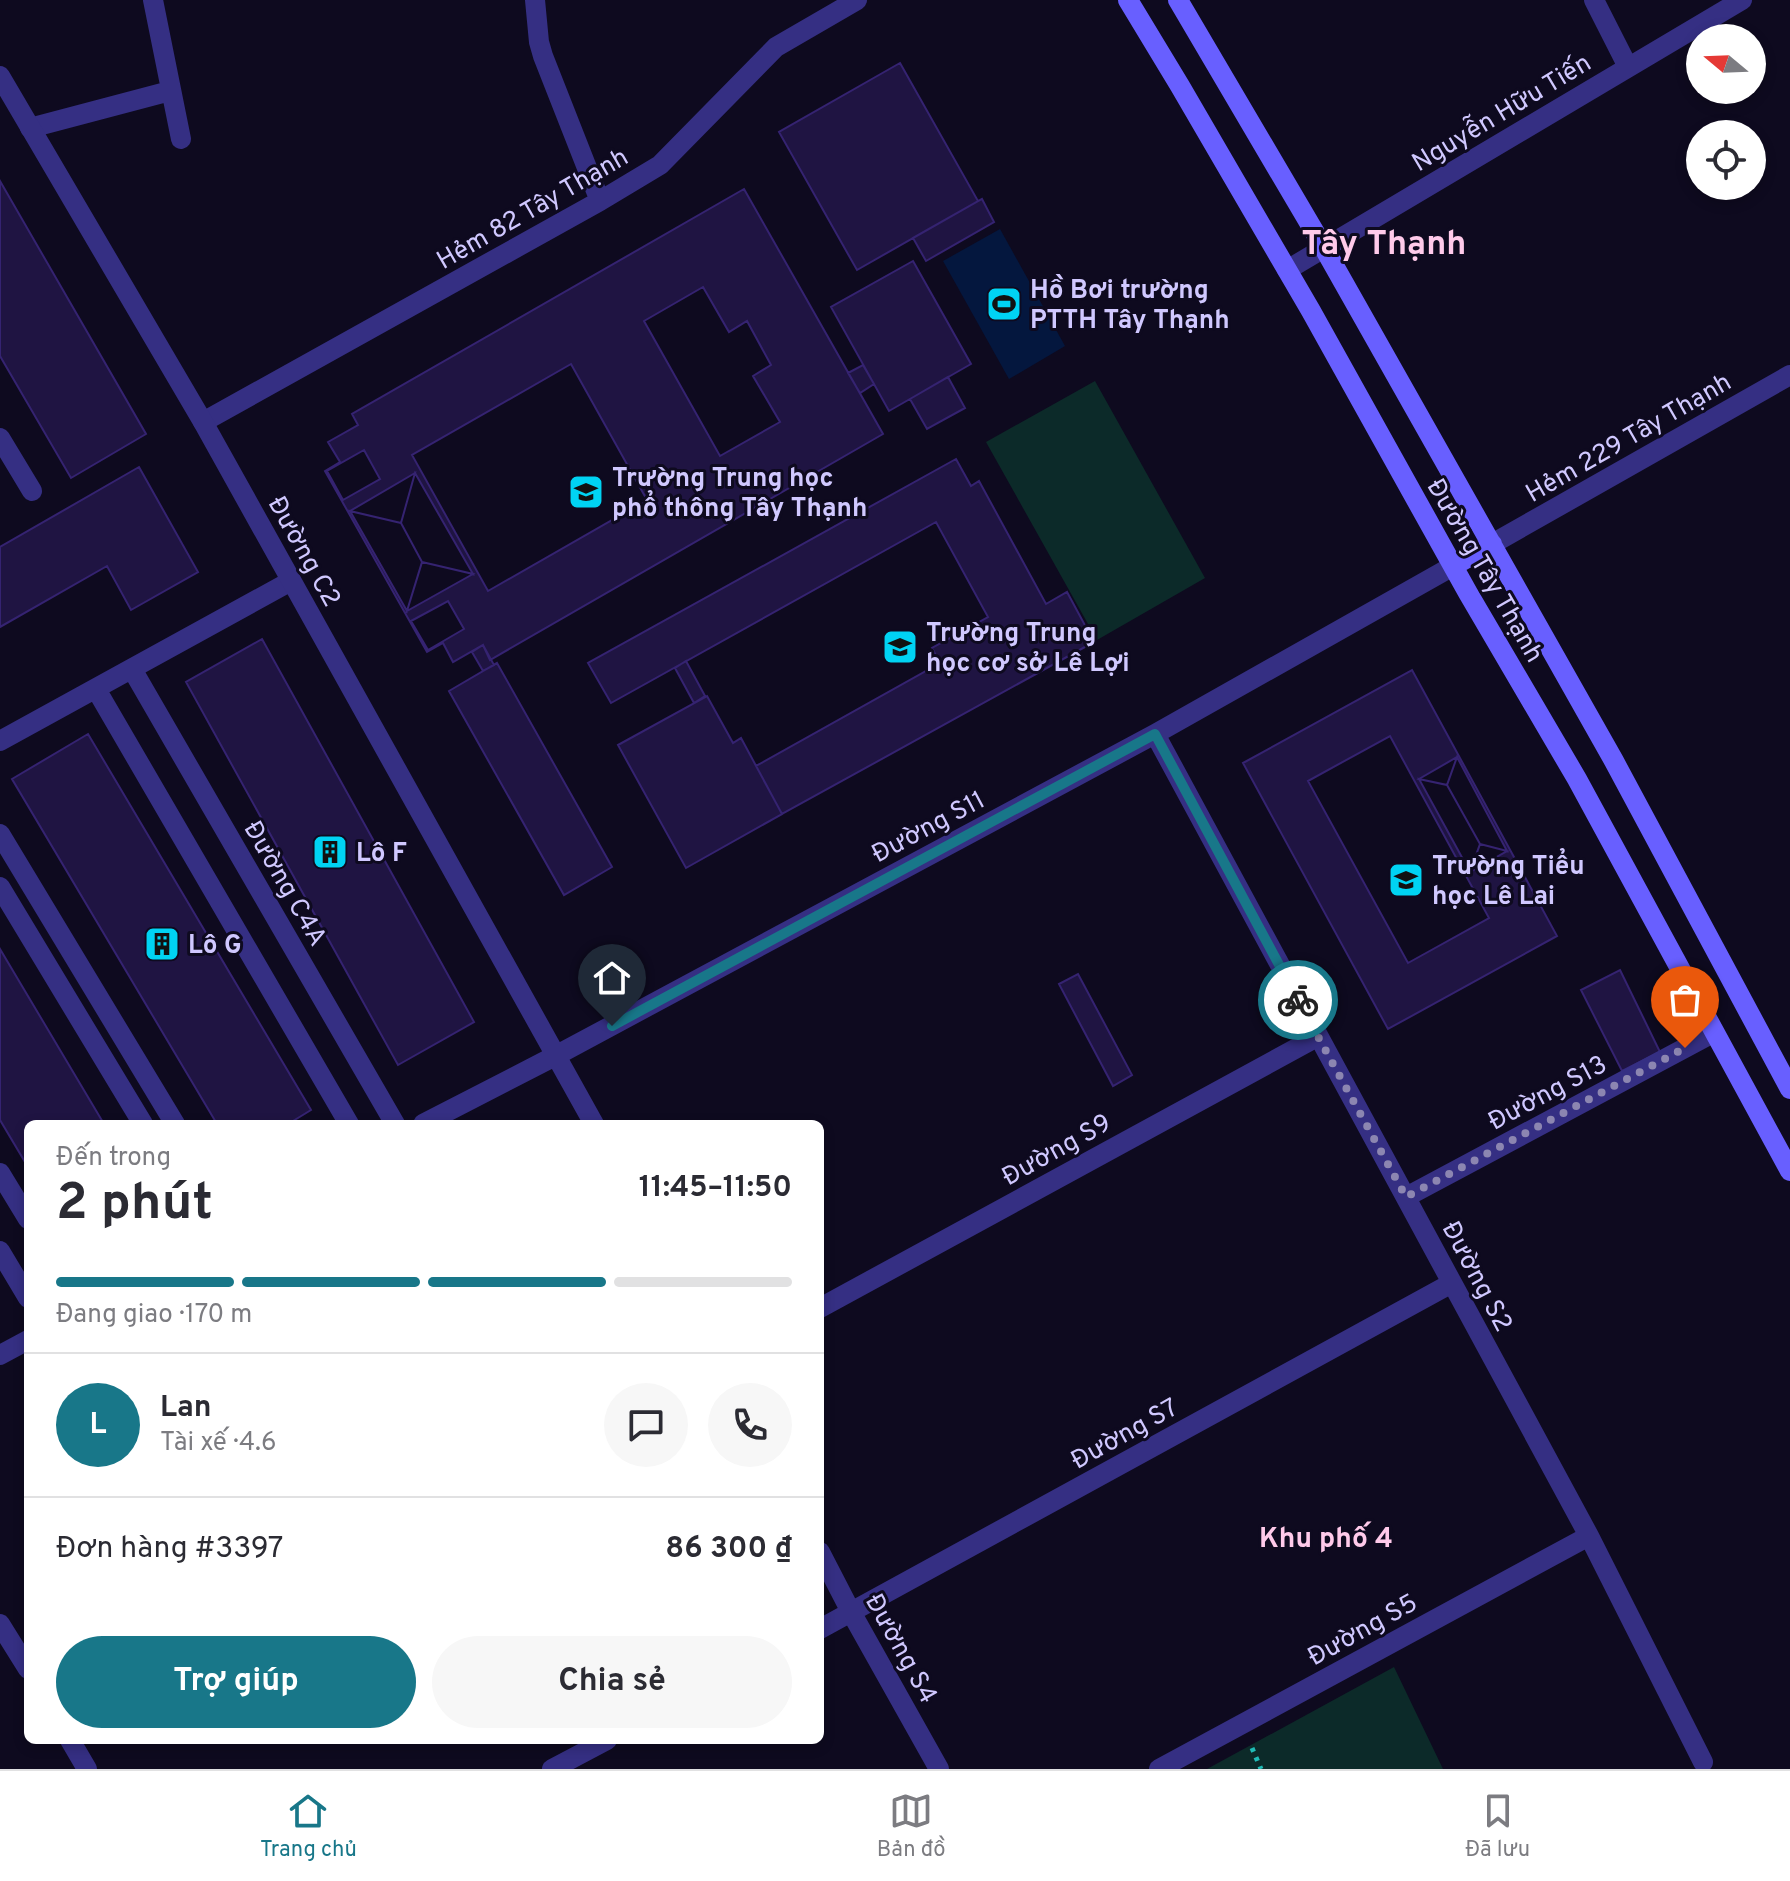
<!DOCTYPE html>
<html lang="vi">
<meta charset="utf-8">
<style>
:root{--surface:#fff;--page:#f7f7f7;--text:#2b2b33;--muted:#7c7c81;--line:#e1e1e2;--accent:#187789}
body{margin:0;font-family:Overpass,sans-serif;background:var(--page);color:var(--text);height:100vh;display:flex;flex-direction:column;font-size:30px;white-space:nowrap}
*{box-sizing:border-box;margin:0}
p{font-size:26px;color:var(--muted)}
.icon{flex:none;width:44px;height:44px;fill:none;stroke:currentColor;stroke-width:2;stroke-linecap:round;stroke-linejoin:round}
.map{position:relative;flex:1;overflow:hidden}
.sheet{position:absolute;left:24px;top:1120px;width:800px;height:624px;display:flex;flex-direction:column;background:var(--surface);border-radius:12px;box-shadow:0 4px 12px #0003}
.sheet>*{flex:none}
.needle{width:52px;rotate:289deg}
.tools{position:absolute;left:1686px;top:24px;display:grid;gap:16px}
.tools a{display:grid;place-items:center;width:80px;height:80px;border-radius:50%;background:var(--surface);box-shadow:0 4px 12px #0003;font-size:40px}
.pin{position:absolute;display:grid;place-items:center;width:68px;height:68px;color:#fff;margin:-82px -34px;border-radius:50% 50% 50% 0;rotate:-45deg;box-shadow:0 0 8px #0007}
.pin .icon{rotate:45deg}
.courier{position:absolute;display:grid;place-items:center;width:80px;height:80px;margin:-40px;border:6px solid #187789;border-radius:50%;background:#fff;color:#222;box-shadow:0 2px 10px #0007}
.headline em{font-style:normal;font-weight:700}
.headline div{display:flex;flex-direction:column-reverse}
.headline{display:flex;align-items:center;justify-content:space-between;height:136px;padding:0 32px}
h1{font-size:52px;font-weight:700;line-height:60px}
.bar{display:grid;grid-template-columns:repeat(4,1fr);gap:12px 8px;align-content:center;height:96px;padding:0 32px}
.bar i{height:10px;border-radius:6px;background:var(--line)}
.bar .active{background:var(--accent)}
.bar p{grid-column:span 4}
.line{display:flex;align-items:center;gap:20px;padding:0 32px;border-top:2px solid var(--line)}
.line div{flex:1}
.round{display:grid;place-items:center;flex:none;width:84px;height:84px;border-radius:42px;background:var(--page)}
.cta{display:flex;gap:16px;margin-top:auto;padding:16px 32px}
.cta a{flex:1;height:92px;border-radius:48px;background:var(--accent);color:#fff;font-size:32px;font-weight:700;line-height:92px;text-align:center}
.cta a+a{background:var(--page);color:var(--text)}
.menu{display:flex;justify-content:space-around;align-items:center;height:112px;border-top:2px solid var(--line);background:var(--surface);font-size:22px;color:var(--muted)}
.menu a{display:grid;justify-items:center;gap:4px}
.menu .active{color:var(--accent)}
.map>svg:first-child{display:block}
.green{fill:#0c2a29}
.water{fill:#04173e}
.building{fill:#1f1442;stroke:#352371;stroke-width:2;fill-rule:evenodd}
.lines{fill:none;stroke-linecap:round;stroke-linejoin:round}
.path{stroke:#20bbb6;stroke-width:5;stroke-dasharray:4 6;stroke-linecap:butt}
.lane{stroke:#352f83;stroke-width:20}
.street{stroke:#352f83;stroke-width:20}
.secondary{stroke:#685fff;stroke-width:20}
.done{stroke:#8c86b1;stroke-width:8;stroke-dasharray:0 14.4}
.route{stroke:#187789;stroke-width:10}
.labels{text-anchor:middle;stroke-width:6;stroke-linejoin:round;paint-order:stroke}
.street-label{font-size:26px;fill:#d0c8ff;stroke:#0e0a1f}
.poi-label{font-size:26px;font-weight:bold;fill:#d0c8ff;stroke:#0e0a1f;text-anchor:start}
.neighbourhood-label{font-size:28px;font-weight:bold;fill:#ffcaea;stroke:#0e0a1f}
.district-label{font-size:34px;font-weight:bold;fill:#ffcaea;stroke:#0e0a1f}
</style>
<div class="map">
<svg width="1790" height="1769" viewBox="0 0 1790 1769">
<rect width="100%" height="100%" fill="#0e0a1f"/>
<path class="green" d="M1095,381L1205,578L1097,640L986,442Z
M1394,1667L1443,1769H1207Z"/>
<path class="water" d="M1000,229L1065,346L1009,379L943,261Z"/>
<path class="building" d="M900,63L978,201L857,270L779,132Z
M0,181L146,434L71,478L0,356Z
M744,189L883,434L490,660L483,645L453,662L443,643L427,652L325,471L340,462L328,442L358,425L352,414ZM703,287L729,332L747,321L771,365L753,376L780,422L720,456L644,321ZM571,364L647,500L488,591L412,455Z
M982,199L994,222L926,261L913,238Z
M913,261L971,364L889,411L831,307Z
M863,365L874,384L860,393L848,373Z
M948,377L965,408L927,429L910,399Z
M364,450L380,479L343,500L327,471Z
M956,459L971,486L979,481L1046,604L1067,592L1094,642L782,814L756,766L940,663L932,648L988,617L936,522L611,703L588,663Z
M139,467L198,572L131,610L107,566L0,627V547Z
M415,473L401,523L350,511Z
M415,473L473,574L422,562L401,523Z
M350,511L401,523L422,562L407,611Z
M422,562L473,574L407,611Z
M448,601L464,629L428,650L411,621Z
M262,639L474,1022L398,1065L186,682Z
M483,645L494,665L483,671L472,652Z
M686,661L705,696L694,703L675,668Z
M497,663L612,867L564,895L449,691Z
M1412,670L1557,936L1388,1029L1243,763ZM1390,736L1489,918L1408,963L1308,781Z
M707,696L733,743L741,738L782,814L686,868L618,745Z
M88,734L311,1110L288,1124H217L12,779Z
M1457,757L1447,785L1419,779Z
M1457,757L1507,851L1480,844L1447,785Z
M1419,779L1447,785L1480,844L1470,872Z
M1480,844L1507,851L1470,872Z
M0,949L104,1124H28V1167L0,1120Z
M1620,970L1660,1052L1622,1071L1581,990Z
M1078,974L1132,1075L1113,1086L1059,984Z"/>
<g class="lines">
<path class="path" d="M1252,1748L1261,1769"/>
<path class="lane" d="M153,0L181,139
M535,0L539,42L543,56L600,201
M30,128L170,91
M203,422L600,201L660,165L776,47L857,0
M0,438L32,491
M132,669L395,1124
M96,689L349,1124
M0,741L291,581
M0,834L175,1124
M0,887L143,1124
M0,1173L28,1219
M0,1251L28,1298"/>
<path class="street" d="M1594,0L1628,67
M0,76L203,422L594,1124
M1287,270L1742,0
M1492,544L1790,375
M1155,734L1589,1536L1703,1762
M423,1124L557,1055L1155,734L1453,566
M1406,1197L1713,1033
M820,1308L1317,1037
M0,1355L28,1340
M820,1552L851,1612L939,1769
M0,1624L28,1669
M820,1629L1452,1283
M70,1740L87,1769
M552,1769L607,1740
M1159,1769L1589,1536"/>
<path class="secondary" d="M1128,0L1180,86L1311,311L1468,593L1577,779L1790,1171
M1178,0L1324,248L1614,761L1790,1089
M1453,566L1492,544"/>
</g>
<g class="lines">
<path class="done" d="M1298,1000L1406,1197L1685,1048"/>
<path class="route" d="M612,1026L1155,734L1298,1000"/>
</g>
<defs>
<symbol id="stadium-square" viewBox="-11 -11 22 22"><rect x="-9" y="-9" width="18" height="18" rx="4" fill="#00d3f3" stroke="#0e0a1f"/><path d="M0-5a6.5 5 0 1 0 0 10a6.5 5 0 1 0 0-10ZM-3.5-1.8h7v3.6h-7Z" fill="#111"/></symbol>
<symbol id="school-square" viewBox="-11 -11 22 22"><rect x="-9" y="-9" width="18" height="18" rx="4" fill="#00d3f3" stroke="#0e0a1f"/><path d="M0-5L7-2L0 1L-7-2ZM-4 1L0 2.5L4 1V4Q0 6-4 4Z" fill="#111"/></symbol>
<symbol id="building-square" viewBox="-11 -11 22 22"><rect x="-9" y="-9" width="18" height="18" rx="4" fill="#00d3f3" stroke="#0e0a1f"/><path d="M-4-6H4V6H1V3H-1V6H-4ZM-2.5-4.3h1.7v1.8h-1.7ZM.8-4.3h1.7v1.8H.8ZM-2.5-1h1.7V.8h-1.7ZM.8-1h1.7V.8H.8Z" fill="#111"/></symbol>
</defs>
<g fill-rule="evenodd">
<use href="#stadium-square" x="984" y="284" width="40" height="40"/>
<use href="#school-square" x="566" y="472" width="40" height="40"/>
<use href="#school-square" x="880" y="627" width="40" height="40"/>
<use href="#building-square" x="310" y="832" width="40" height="40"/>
<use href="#school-square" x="1386" y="860" width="40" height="40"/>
<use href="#building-square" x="142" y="924" width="40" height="40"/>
</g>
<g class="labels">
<g class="street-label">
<text transform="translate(1501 112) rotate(-31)" y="9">Nguyễn Hữu Tiến</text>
<text transform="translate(532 208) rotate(-30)" y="9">Hẻm 82 Tây Thạnh</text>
<text transform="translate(1628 437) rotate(-30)" y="9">Hẻm 229 Tây Thạnh</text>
<text transform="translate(305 551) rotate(61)" y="9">Đường C2</text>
<text transform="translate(1486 570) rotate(60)" y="9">Đường Tây Thạnh</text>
<text transform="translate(928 826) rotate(-28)" y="9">Đường S11</text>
<text transform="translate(286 883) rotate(60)" y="9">Đường C4A</text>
<text transform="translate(1547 1092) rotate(-28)" y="9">Đường S13</text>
<text transform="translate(1056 1149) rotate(-29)" y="9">Đường S9</text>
<text transform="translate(1478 1276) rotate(62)" y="9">Đường S2</text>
<text transform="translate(1124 1433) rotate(-29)" y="9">Đường S7</text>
<text transform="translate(1362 1629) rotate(-29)" y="9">Đường S5</text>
<text transform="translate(902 1648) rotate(61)" y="9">Đường S4</text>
</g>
<g class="poi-label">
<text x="1030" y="298">Hồ Bơi trường<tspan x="1030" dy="30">PTTH Tây Thạnh</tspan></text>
<text x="612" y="486">Trường Trung học<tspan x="612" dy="30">phổ thông Tây Thạnh</tspan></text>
<text x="926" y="641">Trường Trung<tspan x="926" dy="30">học cơ sở Lê Lợi</tspan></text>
<text x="356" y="861">Lô F</text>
<text x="1432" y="874">Trường Tiểu<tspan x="1432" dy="30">học Lê Lai</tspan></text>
<text x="188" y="953">Lô G</text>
</g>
<g class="neighbourhood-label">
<text x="1326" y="1547">Khu phố 4</text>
</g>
<g class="district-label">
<text x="1384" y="254">Tây Thạnh</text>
</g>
</g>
</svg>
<div class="tools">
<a><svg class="needle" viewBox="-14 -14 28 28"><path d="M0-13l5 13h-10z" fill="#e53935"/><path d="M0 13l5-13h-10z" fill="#7c7c81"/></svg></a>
<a><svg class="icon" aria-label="locate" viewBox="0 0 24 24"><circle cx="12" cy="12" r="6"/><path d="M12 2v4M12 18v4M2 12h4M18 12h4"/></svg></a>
</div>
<div class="pin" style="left:1685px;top:1048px;background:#ea580c"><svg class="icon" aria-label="bag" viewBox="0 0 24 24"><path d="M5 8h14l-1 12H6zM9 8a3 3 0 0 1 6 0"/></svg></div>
<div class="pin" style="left:612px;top:1026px;background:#1f2937"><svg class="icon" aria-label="home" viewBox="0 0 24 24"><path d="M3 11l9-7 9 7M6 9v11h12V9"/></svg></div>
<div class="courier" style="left:1298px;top:1000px"><svg class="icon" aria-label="bike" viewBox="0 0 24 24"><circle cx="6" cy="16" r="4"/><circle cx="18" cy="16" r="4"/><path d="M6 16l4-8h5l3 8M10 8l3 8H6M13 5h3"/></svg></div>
<section class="sheet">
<div class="headline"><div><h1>2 phút</h1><p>Đến trong</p></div><em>11:45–11:50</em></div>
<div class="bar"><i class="active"></i><i class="active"></i><i class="active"></i><i></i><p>Đang giao · 170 m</p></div>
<div class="line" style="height:144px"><b class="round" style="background:var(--accent);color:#fff">L</b><div><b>Lan</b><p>Tài xế · 4.6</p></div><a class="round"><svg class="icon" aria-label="chat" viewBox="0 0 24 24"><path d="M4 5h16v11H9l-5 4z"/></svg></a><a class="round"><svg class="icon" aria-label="phone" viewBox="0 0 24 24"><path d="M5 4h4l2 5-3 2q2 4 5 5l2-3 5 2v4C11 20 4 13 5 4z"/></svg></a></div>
<div class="line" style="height:104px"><div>Đơn hàng #3397</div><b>86 300 ₫</b></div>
<div class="cta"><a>Trợ giúp</a><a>Chia sẻ</a></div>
</section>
</div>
<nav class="menu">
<a class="active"><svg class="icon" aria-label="home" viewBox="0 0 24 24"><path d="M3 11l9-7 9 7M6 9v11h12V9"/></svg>Trang chủ</a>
<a><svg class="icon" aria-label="map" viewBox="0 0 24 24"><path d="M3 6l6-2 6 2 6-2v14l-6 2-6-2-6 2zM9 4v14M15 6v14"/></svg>Bản đồ</a>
<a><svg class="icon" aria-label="saved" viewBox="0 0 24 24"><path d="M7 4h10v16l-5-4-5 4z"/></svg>Đã lưu</a>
</nav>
